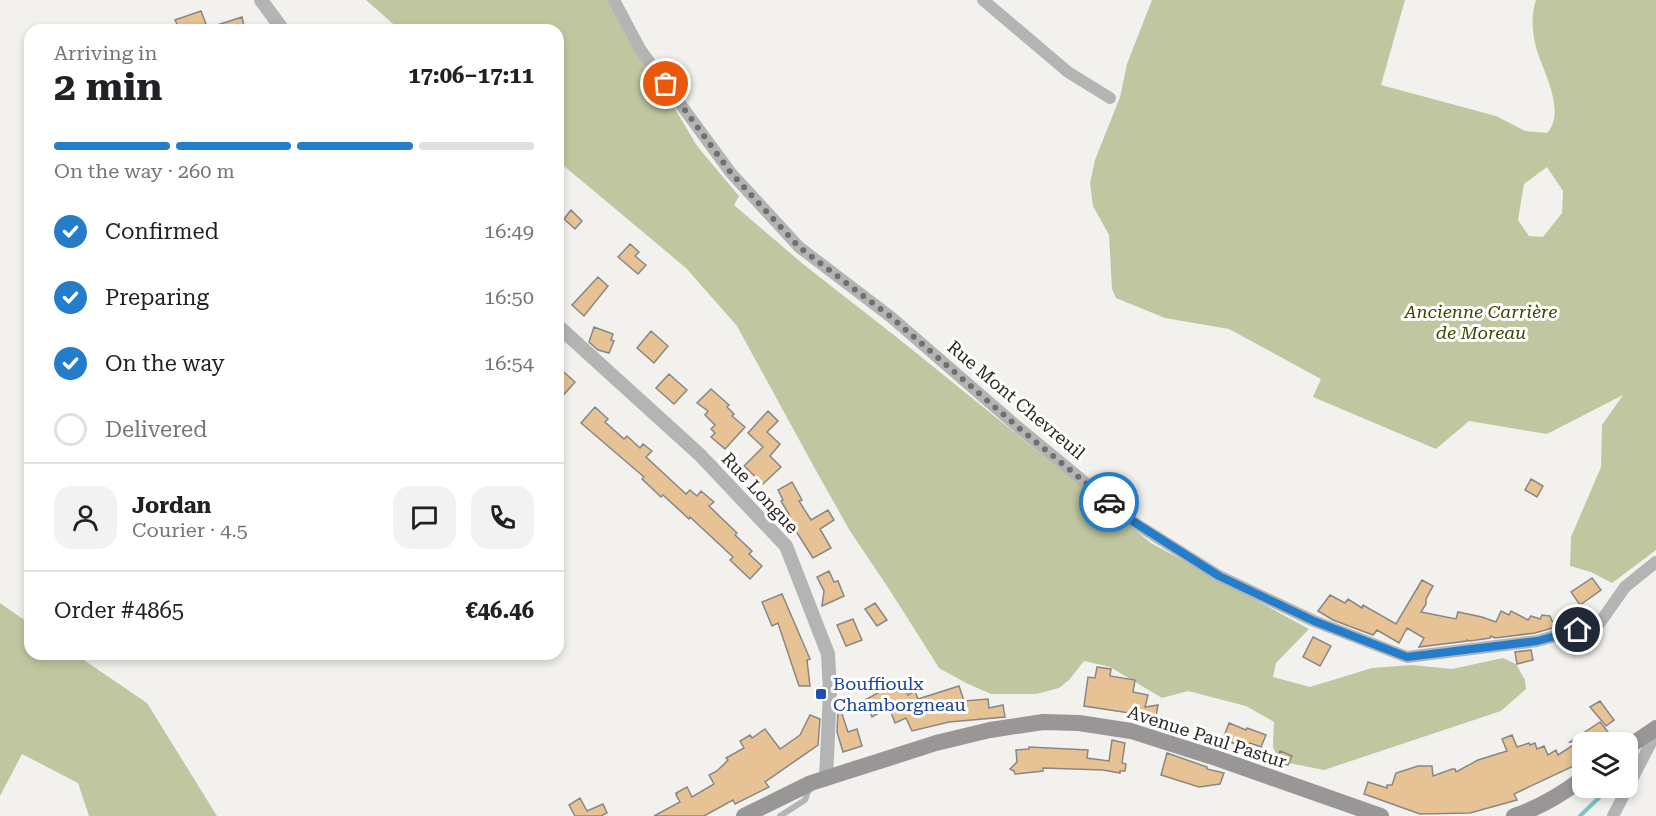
<!DOCTYPE html>
<meta charset="utf-8">
<style>
:root{--surface:#fff;--page:#f2f2f2;--text:#202124;--muted:#757577;--line:#e0e0e0;--accent:#247dcb}
body{margin:0;font-family:"Roboto Serif",serif;background:var(--page);color:var(--text);height:100vh;display:flex;flex-direction:column;font-size:22px;white-space:nowrap}
*{box-sizing:border-box;margin:0}
p{font-size:20px;color:var(--muted)}
.icon{flex:none;width:33px;height:33px;fill:none;stroke:currentColor;stroke-width:2;stroke-linecap:round;stroke-linejoin:round}
.map{position:relative;flex:1;overflow:hidden}
.side{position:absolute;left:24px;top:24px;width:540px;height:636px;display:flex;flex-direction:column;background:var(--surface);border-radius:18px;box-shadow:0 3px 9px #0003}
.side>*{flex:none}
.controls{position:absolute;left:1572px;top:732px;display:grid;gap:12px}
.controls a{display:grid;place-items:center;width:66px;height:66px;border-radius:12px;background:var(--surface);box-shadow:0 3px 9px #0003;font-size:30px}
.pin{position:absolute;display:grid;place-items:center;width:51px;height:51px;color:#fff;margin:-26px;border:3px solid #fff;border-radius:50%;box-shadow:0 2px 6px #0007}
.courier{position:absolute;display:grid;place-items:center;width:60px;height:60px;margin:-30px;border:4px solid #247dcb;border-radius:50%;background:#fff;color:#222;box-shadow:0 2px 8px #0007}
.headline em{font-style:normal;font-weight:700}
.headline div{display:flex;flex-direction:column-reverse}
.headline{display:flex;align-items:center;justify-content:space-between;height:102px;padding:0 30px}
h1{font-size:39px;font-weight:700;line-height:45px}
.bar{display:grid;grid-template-columns:repeat(4,1fr);gap:9px 6px;align-content:center;height:72px;padding:0 30px}
.bar i{height:8px;border-radius:4px;background:var(--line)}
.bar .selected{background:var(--accent)}
.bar p{grid-column:span 4}
.line{display:flex;align-items:center;gap:15px;padding:0 30px;border-top:2px solid var(--line)}
.line div{flex:1}
.round{display:grid;place-items:center;flex:none;width:63px;height:63px;border-radius:18px;background:var(--page)}
ol{padding:0 30px;list-style:none}
li{display:flex;align-items:center;gap:18px;height:66px}
li p{margin-inline-start:auto}
li .icon{padding:6px;border-radius:50%;background:var(--accent);color:#fff;stroke-width:4}
li:last-child{color:var(--muted)}
li i{width:33px;height:33px;border:3px solid var(--line);border-radius:50%}
.map>svg:first-child{display:block}
.green{fill:#c0c7a0;fill-rule:evenodd}
.lines{fill:none;stroke-linecap:round;stroke-linejoin:round}
.stream{stroke:#7cc6c7;stroke-width:4}
.building{fill:#e6c294;stroke:#898784;stroke-width:1.5}
.service{stroke:#b5b4b4;stroke-width:6}
.minor{stroke:#b5b4b4;stroke-width:12}
.tertiary{stroke:#b5b4b4;stroke-width:14}
.secondary{stroke:#989696;stroke-width:16}
.done{stroke:#706f6d;stroke-width:6;stroke-dasharray:0 10.8}
.route{stroke:#247dcb;stroke-width:8}
.transit-dot{fill:#1a4fb4;stroke:#fffefd;stroke-width:2}
.labels{text-anchor:middle;stroke-width:6;stroke-linejoin:round;paint-order:stroke}
.park-label{font-size:18px;font-style:italic;fill:#3c4301;stroke:#fffefd}
.street-label{font-size:18px;fill:#292928;stroke:#fffefd}
.transit-label{font-size:18px;fill:#164399;stroke:#fffefd;text-anchor:start}
</style>
<div class="map">
<svg width="1656" height="816" viewBox="0 0 1656 816">
<rect width="100%" height="100%" fill="#f3f1ee"/>
<path class="green" d="M366,0H611L697,146L739,196L734,205L803,264L904,343L1151,543L1309,629L1276,663L1273,677L1310,687L1372,668L1412,665L1452,669L1503,658L1516,664L1525,680L1526,689L1501,711L1324,770L1279,761L1273,747L1274,722L1246,706L1188,691L1162,698L1110,667L1084,661L1069,680L1059,688L1036,694H991L966,683L939,668L889,589L850,531L814,467L737,326L686,268L558,161V30H400Z
M1152,0H1405L1381,85L1496,116L1525,131L1547,133C1567,111 1542,70 1536,47C1532,32 1531,14 1536,0H1656V550L1612,583L1591,572L1570,566L1571,537L1601,467L1602,425L1623,395L1547,434L1469,421L1436,449L1313,397L1321,379L1229,329L1165,318L1116,298L1112,289L1109,235L1093,206L1090,183L1095,160L1120,97L1127,64ZM1547,167L1563,191L1562,213L1543,237L1529,236L1518,220L1524,184Z
M0,603L30,624V654H75L147,703L217,816H89L78,783L22,754L0,796Z"/>
<g class="lines">
<path class="stream" d="M1628,769L1631,765
M1580,816L1609,788"/>
</g>
<path class="building" d="M201,11L206,24L186,30H180L175,20Z
M242,17L245,30H209L208,28Z
M571,210L582,221L575,229L564,219Z
M630,244L639,252L635,256L646,265L638,274L618,257Z
M598,277L608,286L584,316L572,305Z
M594,327L613,334L611,340L614,341L609,353L598,350L589,342Z
M651,331L668,346L654,363L637,348Z
M558,367L575,382L558,401Z
M669,374L687,390L674,404L656,388Z
M711,389L729,405L727,407L734,414L732,416L745,427L725,449L711,437L715,433L711,429L715,425L705,415L708,411L697,403Z
M595,407L608,419L605,422L624,439L627,436L640,448L643,444L652,451L646,457L686,494L690,490L697,496L701,491L714,502L709,506L737,533L735,535L752,551L749,554L762,566L750,579L730,560L733,557L690,517L689,519L663,495L661,497L642,479L644,477L581,423Z
M768,411L778,421L767,432L780,444L770,456L781,467L763,484L744,466L763,447L748,433Z
M1531,479L1543,486L1537,497L1525,490Z
M792,482L802,500L799,501L811,520L828,510L834,520L820,529L831,548L813,558L789,520L791,518L781,501L783,500L778,490Z
M829,571L834,582L838,581L844,596L822,606L824,591L817,577Z
M1592,578L1601,590L1580,605L1571,592Z
M1422,580L1433,586L1426,599V604L1421,612L1456,619L1458,612L1482,617L1496,622L1501,611L1509,615L1511,611L1528,620L1531,616L1540,619L1542,615L1550,616L1552,621L1563,622V625L1535,633L1495,638L1491,636L1490,638L1470,641L1467,640V641L1419,647L1424,638L1407,628L1399,643L1377,630L1373,635L1333,620L1318,611L1330,595L1345,603L1348,599L1362,608L1363,605L1396,624Z
M782,594L810,659L807,660L810,686H799L778,623L772,626L762,602Z
M875,603L887,620L877,626L865,609Z
M853,619L862,640L846,646L837,625Z
M1313,637L1331,646L1320,666L1303,657Z
M1531,650L1533,660L1517,664L1515,652Z
M1097,667L1111,669L1110,676L1135,680L1133,692L1148,695L1145,707L1158,705L1156,717L1084,706L1088,677L1095,678Z
M899,681L908,695L915,691L918,699L959,686L964,701L988,699L989,708L1003,705L1005,717L949,722L912,731L906,718L895,723L889,707L872,717L865,700Z
M1600,701L1614,720L1606,726L1590,707Z
M840,708L848,732L857,729L862,746L843,752L837,732L838,709Z
M810,715L820,719L818,745L765,782L769,787L735,804L733,800L704,816H654L680,802L676,795L677,794L676,793L687,787L692,797L714,784L709,775L717,771L728,760L726,758L744,748L740,741L750,735L752,738L765,729L780,749L800,735Z
M1600,722L1616,742H1582V762L1514,794L1517,800L1470,813L1420,814L1364,794L1368,782L1387,788V785H1392L1396,773L1418,766H1432L1433,776L1452,769H1455L1456,772L1478,760L1507,751L1502,739L1512,735L1517,747L1529,743L1530,745L1535,743L1537,749L1544,746L1548,755L1556,750L1558,755L1578,742H1570Z
M1229,723L1246,730L1247,728L1266,735L1261,747L1250,743L1247,749L1223,739Z
M1112,740L1125,743L1122,763L1126,764L1125,771H1120V773L1103,770L1043,768V771L1015,774L1014,771L1010,769L1017,762L1016,750L1029,749V747L1088,750L1087,758L1109,761Z
M1280,751L1292,756L1288,765L1276,761Z
M1167,753L1207,767V769L1224,773L1220,784L1199,787L1161,775Z
M580,798L587,811L603,804L607,813L601,816H575L569,805Z"/>
<g class="lines">
<path class="service" d="M780,816L805,800L809,789"/>
<path class="minor" d="M614,0L640,49L731,173L799,247L891,317L1019,428L1133,522L1219,576L1314,621L1407,657L1537,641L1599,624L1625,587L1656,562
M983,0L1068,72L1110,98
M1613,816L1656,733"/>
<path class="tertiary" d="M261,0L283,30
M558,326L700,455L786,546L828,654L830,692L826,778"/>
<path class="secondary" d="M1628,747L1656,728
M744,816L811,783L936,743L990,730L1043,722L1079,723L1131,731L1216,758L1381,816
M1514,816C1539,808 1562,794 1582,779"/>
</g>
<g class="lines">
<path class="done" d="M666,84L731,173L799,247L891,317L1019,428L1109,502"/>
<path class="route" d="M1109,502L1134,522L1219,576L1314,621L1407,657L1537,641L1578,630"/>
</g>
<rect class="transit-dot" x="815" y="688" width="12" height="12" rx="3"/>
<g class="labels">
<g class="park-label">
<text x="1481" y="318">Ancienne Carrière<tspan x="1481" dy="21">de Moreau</tspan></text>
</g>
<g class="street-label">
<text transform="translate(1016 400) rotate(40)" y="6">Rue Mont Chevreuil</text>
<text transform="translate(760 493) rotate(47)" y="6">Rue Longue</text>
<text transform="translate(1207 737) rotate(18)" y="6">Avenue Paul Pastur</text>
</g>
<g class="transit-label">
<text x="833" y="690">Bouffioulx<tspan x="833" dy="21">Chamborgneau</tspan></text>
</g>
</g>
</svg>
<div class="controls">
<a><svg class="icon" aria-label="layers" viewBox="0 0 24 24"><path d="M12 4l9 5-9 5-9-5zM3 14l9 5 9-5"/></svg></a>
</div>
<div class="pin" style="left:666px;top:84px;background:#ea580c"><svg class="icon" aria-label="bag" viewBox="0 0 24 24"><path d="M5 8h14l-1 12H6zM9 8a3 3 0 0 1 6 0"/></svg></div>
<div class="pin" style="left:1578px;top:630px;background:#1f2937"><svg class="icon" aria-label="home" viewBox="0 0 24 24"><path d="M3 11l9-7 9 7M6 9v11h12V9"/></svg></div>
<div class="courier" style="left:1109px;top:502px"><svg class="icon" aria-label="car" viewBox="0 0 24 24"><path d="M5 17H2v-5l4-1 3-4h7l3 4 3 1v5h-3M9 17h6M6 11h13"/><circle cx="7" cy="17" r="2"/><circle cx="17" cy="17" r="2"/></svg></div>
<section class="side">
<div class="headline"><div><h1>2 min</h1><p>Arriving in</p></div><em>17:06–17:11</em></div>
<div class="bar"><i class="selected"></i><i class="selected"></i><i class="selected"></i><i></i><p>On the way · 260 m</p></div>
<ol>
<li><svg class="icon" aria-label="check" viewBox="0 0 24 24"><path d="M5 12l5 5 9-10"/></svg>Confirmed<p>16:49</p></li>
<li><svg class="icon" aria-label="check" viewBox="0 0 24 24"><path d="M5 12l5 5 9-10"/></svg>Preparing<p>16:50</p></li>
<li><svg class="icon" aria-label="check" viewBox="0 0 24 24"><path d="M5 12l5 5 9-10"/></svg>On the way<p>16:54</p></li>
<li><i></i>Delivered</li>
</ol>
<div class="line" style="height:108px"><a class="round"><svg class="icon" aria-label="person" viewBox="0 0 24 24"><circle cx="12" cy="8" r="4"/><path d="M4 21q1-7 8-7t8 7"/></svg></a><div><b>Jordan</b><p>Courier · 4.5</p></div><a class="round"><svg class="icon" aria-label="chat" viewBox="0 0 24 24"><path d="M4 5h16v11H9l-5 4z"/></svg></a><a class="round"><svg class="icon" aria-label="phone" viewBox="0 0 24 24"><path d="M5 4h4l2 5-3 2q2 4 5 5l2-3 5 2v4C11 20 4 13 5 4z"/></svg></a></div>
<div class="line" style="height:78px"><div>Order #4865</div><b>€46.46</b></div>
</section>
</div>
